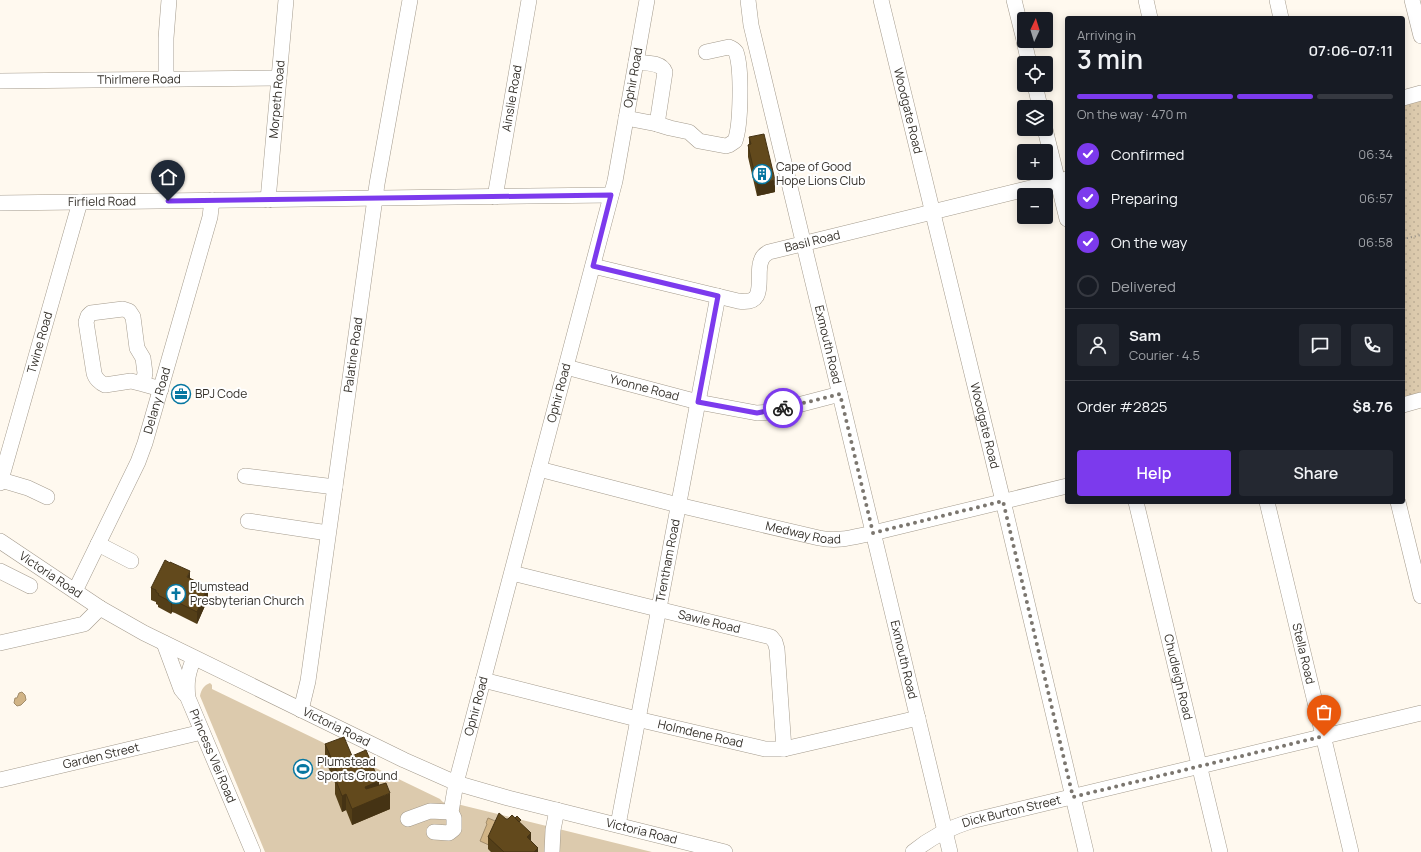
<!DOCTYPE html>
<meta charset="utf-8">
<style>
:root{--surface:#171b24;--page:#242831;--text:#f1f3f6;--muted:#9ea1a6;--line:#363941;--accent:#7c3aed}
body{margin:0;font-family:Manrope,sans-serif;background:var(--page);color:var(--text);height:100vh;display:flex;flex-direction:column;font-size:15px;white-space:nowrap}
*{box-sizing:border-box;margin:0}
p{font-size:13px;color:var(--muted)}
.icon{flex:none;width:22px;height:22px;fill:none;stroke:currentColor;stroke-width:2;stroke-linecap:round;stroke-linejoin:round}
.map{position:relative;flex:1;overflow:hidden}
.details{position:absolute;left:1065px;top:16px;width:340px;height:488px;display:flex;flex-direction:column;background:var(--surface);border-radius:4px;box-shadow:0 2px 10px #0003}
.details>*{flex:none}
.needle{width:26px;rotate:4deg}
.tools{position:absolute;left:1017px;top:12px;display:grid;gap:8px}
.tools a{display:grid;place-items:center;width:36px;height:36px;border-radius:4px;background:var(--surface);box-shadow:0 2px 10px #0003;font-size:20px}
.pin{position:absolute;display:grid;place-items:center;width:34px;height:34px;color:#fff;margin:-41px -17px;border-radius:50% 50% 50% 0;rotate:-45deg;box-shadow:0 0 4px #0007}
.pin .icon{rotate:45deg}
.courier{position:absolute;display:grid;place-items:center;width:40px;height:40px;margin:-20px;border:3px solid #7c3aed;border-radius:50%;background:#fff;color:#222;box-shadow:0 1px 5px #0007}
.summary em{font-style:normal;font-weight:600}
.summary div{display:flex;flex-direction:column-reverse}
.summary{display:flex;align-items:center;justify-content:space-between;height:68px;padding:0 12px}
h1{font-size:26px;font-weight:600;line-height:30px}
.bar{display:grid;grid-template-columns:repeat(4,1fr);gap:6px 4px;align-content:center;height:48px;padding:0 12px}
.bar i{height:5px;border-radius:3px;background:var(--line)}
.bar .current{background:var(--accent)}
.bar p{grid-column:span 4}
.line{display:flex;align-items:center;gap:10px;padding:0 12px;border-top:1px solid var(--line)}
.line div{flex:1}
.round{display:grid;place-items:center;flex:none;width:42px;height:42px;border-radius:4px;background:var(--page)}
ol{padding:0 12px;list-style:none}
li{display:flex;align-items:center;gap:12px;height:44px}
li p{margin-inline-start:auto}
li .icon{padding:4px;border-radius:50%;background:var(--accent);color:#fff;stroke-width:4}
li:last-child{color:var(--muted)}
li i{width:22px;height:22px;border:2px solid var(--line);border-radius:50%}
.cta{display:flex;gap:8px;margin-top:auto;padding:8px 12px}
.cta a{flex:1;height:46px;border-radius:4px;background:var(--accent);color:#fff;font-size:16px;font-weight:600;line-height:46px;text-align:center}
.cta a+a{background:var(--page);color:var(--text)}
.map>svg:first-child{display:block}
.grass{fill:url(#grass-dots)}
.garden{fill:#dccaad}
.water{fill:#d1b486;stroke:#a28c6a}
.lines{fill:none;stroke-linecap:round;stroke-linejoin:round}
.minor-casing{stroke:#a49b8d;stroke-width:16}
.path{stroke:#918c84;stroke-width:2;stroke-dasharray:1 3;stroke-linecap:butt}
.minor{stroke:#fff;stroke-width:15}
.wall{fill:#543f18}
.shaded-wall{fill:#453314}
.building{fill:#62491c;stroke:#453314}
.done{stroke:#7b766f;stroke-width:4;stroke-dasharray:0 7.2}
.route{stroke:#7c3aed;stroke-width:5}
.labels{text-anchor:middle;stroke-width:4;stroke-linejoin:round;paint-order:stroke}
.street-label{font-size:12px;fill:#34302a;stroke:#fff}
.poi-label{font-size:12px;fill:#34302a;stroke:#fff;text-anchor:start}
</style>
<div class="map">
<svg width="1421" height="852" viewBox="0 0 1421 852">
<defs>
<pattern id="grass-dots" width="8" height="8" patternUnits="userSpaceOnUse"><rect width="8" height="8" fill="#dccaad"/><path d="M2 2h.1M6 6h.1" fill="none" stroke="#bdae95" stroke-width="1.8" stroke-linecap="round"/></pattern>
</defs>
<rect width="100%" height="100%" fill="#fff9ef"/>
<path class="grass" d="M1421,99V397L1403,402V103Z"/>
<path class="garden" d="M210,683L212,685V689L440,799C444,805 455,807 461,805L652,852H265L200,696C201,690 204,685 210,683Z"/>
<path class="water" d="M22,692L25,695L26,700L21,705L17,706L14,703L15,698H17L19,693Z
M488,818L500,823L491,846L480,841L487,824L486,823Z"/>
<g class="lines">
<defs>
<g id="minor">
<path id="s1" d="M748,0L751,25L950,852"/>
<path id="s2" d="M881,0L1003,501L1086,852"/>
<path d="M1014,0L1024,40"/>
<path d="M1146,0L1150,18"/>
<path d="M1277,0L1281,18"/>
<path d="M1412,0L1421,36"/>
<path d="M1024,41L1029,63"/>
<path d="M166,79V38L169,0"/>
<path id="s3" d="M0,81L279,78"/>
<path d="M1035,85L1040,107"/>
<path d="M1403,98L1421,93"/>
<path d="M626,118L657,124L665,72C661,62 646,63 636,62"/>
<path d="M657,124L670,128L689,132L699,141L726,146L729,145L735,141C741,125 742,68 736,52C734,49 732,48 729,47L706,52"/>
<path d="M1045,129L1067,219"/>
<path id="s4" d="M495,197L529,0"/>
<path id="s5" d="M268,200L286,0"/>
<path id="s6" d="M0,203L611,195"/>
<path id="s7" d="M593,266L738,301C769,306 755,276 761,261C762,257 765,254 769,252L1067,179"/>
<path id="s8" d="M566,367L698,402L757,413L771,412L840,394"/>
<path d="M143,384L131,381L105,385C100,383 95,378 94,373L86,322L88,316L91,313L123,309L129,311L133,317L137,348L143,358L145,373L143,384L161,389"/>
<path d="M1403,405L1421,400"/>
<path id="s9" d="M539,469L678,505L819,538C839,542 853,537 873,533L1067,486"/>
<path d="M245,476L335,487"/>
<path d="M1,480L28,488L47,497"/>
<path id="s10" d="M0,483L80,202"/>
<path id="s11" d="M1136,502L1220,852"/>
<path id="s12" d="M1267,502L1351,852"/>
<path d="M1398,502L1421,596"/>
<path d="M248,521L328,533"/>
<path id="s13" d="M0,541L100,608L144,633L404,760L456,783L508,798L725,852"/>
<path d="M98,544L131,561"/>
<path d="M0,571L30,586"/>
<path id="s14" d="M512,573L771,637L775,642L777,649L784,749"/>
<path id="s15" d="M75,591L138,462L145,443L210,217L212,200"/>
<path d="M0,643L84,624L100,608"/>
<path d="M164,643L181,689L185,694"/>
<path id="s16" d="M194,658C188,672 186,682 188,698L253,852"/>
<path id="s17" d="M483,680L637,719L765,749H784L918,718"/>
<path id="s18" d="M301,710L308,681L377,184L410,0"/>
<path id="s19" d="M0,780L202,732"/>
<path d="M408,819L430,811L451,812"/>
<path id="s20" d="M618,825L718,296"/>
<path id="s21" d="M434,832L449,833L454,829V818L451,812L456,783L615,181L647,0"/>
<path d="M552,852L553,830L557,810"/>
<path id="s22" d="M913,852C931,837 949,828 971,821L1421,713"/>
</g>
</defs>
<use href="#minor" class="minor-casing"/>
<path class="path" d="M1403,239L1421,235"/>
<use href="#minor" class="minor"/>
</g>
<path class="wall" d="M749,137L775,192L757,196L748,157V145L749,144Z
M190,578L208,599L197,624L175,613L172,612L171,614L158,607V605L156,604V602L151,600V588Z
M325,744L352,756L379,785L390,809L352,825L346,810L342,812L335,794V783L325,760Z
M506,819L521,824L538,852H491L488,849V837Z"/>
<path class="shaded-wall" d="M775,180V192L757,196V184Z
M190,571V583L187,577Z
M208,587V599L197,624V612Z
M172,600V612L171,614V602Z
M379,781V796L365,803V787Z
M390,793V809L352,825V809Z
M346,794V810L342,812V796Z
M531,833V845L527,837Z
M538,848V852H534Z"/>
<path class="building" d="M764,134L775,180L757,184L748,145L751,144L749,137Z
M165,560L170,563V562L190,571L187,577L208,587L197,612L175,601L172,600L171,602L158,595L159,594L156,592V590L151,588Z
M344,737L352,756L366,750L379,781L365,787L366,789L386,783L390,793L352,809L346,794L342,796L335,778L339,776L325,744Z
M499,813L506,819H508L512,815L531,833L527,837L538,848L534,852H504L488,837Z
M517,816L521,820L519,822L515,818Z"/>
<g class="lines">
<path class="done" d="M783,408L840,394L873,533L1003,501L1073,797L1324,736"/>
<path class="route" d="M168,201L611,195L593,266L718,296L698,402L757,413L783,408"/>
</g>
<defs>
<symbol id="building-ring" viewBox="-11 -11 22 22"><circle r="9.5" fill="#fff" stroke="#0777a1" stroke-width="1.5"/><path d="M-4-6H4V6H1V3H-1V6H-4ZM-2.5-4.3h1.7v1.8h-1.7ZM.8-4.3h1.7v1.8H.8ZM-2.5-1h1.7V.8h-1.7ZM.8-1h1.7V.8H.8Z" fill="#0777a1"/></symbol>
<symbol id="office-ring" viewBox="-11 -11 22 22"><circle r="9.5" fill="#fff" stroke="#0777a1" stroke-width="1.5"/><path d="M-6-3h4V-5.5h4V-3h4V5H-6ZM-1-4.5V-3h2v-1.5ZM-6 0V1H6V0Z" fill="#0777a1"/></symbol>
<symbol id="church-ring" viewBox="-11 -11 22 22"><circle r="9.5" fill="#fff" stroke="#0777a1" stroke-width="1.5"/><path d="M-1.2-6h2.4v3.5h3.3v2.4h-3.3V6h-2.4V-.1h-3.3v-2.4h3.3Z" fill="#0777a1"/></symbol>
<symbol id="stadium-ring" viewBox="-11 -11 22 22"><circle r="9.5" fill="#fff" stroke="#0777a1" stroke-width="1.5"/><path d="M0-5a6.5 5 0 1 0 0 10a6.5 5 0 1 0 0-10ZM-3.5-1.8h7v3.6h-7Z" fill="#0777a1"/></symbol>
</defs>
<g fill-rule="evenodd">
<use href="#building-ring" x="751" y="163" width="22" height="22"/>
<use href="#office-ring" x="170" y="383" width="22" height="22"/>
<use href="#church-ring" x="165" y="583" width="22" height="22"/>
<use href="#stadium-ring" x="292" y="758" width="22" height="22"/>
</g>
<g class="labels">
<g class="street-label">
<text dy="4" stroke="none"><textPath href="#s21" startOffset="796">Ophir Road</textPath></text>
<text dy="4" stroke="none"><textPath href="#s3" startOffset="139">Thirlmere Road</textPath></text>
<text dy="4" stroke="none"><textPath href="#s4" startOffset="100">Ainslie Road</textPath></text>
<text dy="4" stroke="none"><textPath href="#s5" startOffset="101">Morpeth Road</textPath></text>
<text dy="4" stroke="none"><textPath href="#s2" startOffset="114">Woodgate Road</textPath></text>
<text dy="4" stroke="none"><textPath href="#s6" startOffset="102">Firfield Road</textPath></text>
<text dy="4" stroke="none"><textPath href="#s7" startOffset="262">Basil Road</textPath></text>
<text dy="4" stroke="none"><textPath href="#s10" startOffset="146">Twine Road</textPath></text>
<text dy="4" stroke="none"><textPath href="#s1" startOffset="354">Exmouth Road</textPath></text>
<text dy="4" stroke="none"><textPath href="#s18" startOffset="359">Palatine Road</textPath></text>
<text dy="4" stroke="none"><textPath href="#s8" startOffset="81">Yvonne Road</textPath></text>
<text dy="4" stroke="none"><textPath href="#s21" startOffset="472">Ophir Road</textPath></text>
<text dy="4" stroke="none"><textPath href="#s15" startOffset="208">Delany Road</textPath></text>
<text dy="4" stroke="none"><textPath href="#s2" startOffset="438">Woodgate Road</textPath></text>
<text dy="4" stroke="none"><textPath href="#s9" startOffset="272">Medway Road</textPath></text>
<text dy="4" stroke="none"><textPath href="#s20" startOffset="269">Trentham Road</textPath></text>
<text dy="4" stroke="none"><textPath href="#s13" startOffset="61">Victoria Road</textPath></text>
<text dy="4" stroke="none"><textPath href="#s14" startOffset="203">Sawle Road</textPath></text>
<text dy="4" stroke="none"><textPath href="#s12" startOffset="156">Stella Road</textPath></text>
<text dy="4" stroke="none"><textPath href="#s1" startOffset="678">Exmouth Road</textPath></text>
<text dy="4" stroke="none"><textPath href="#s11" startOffset="180">Chudleigh Road</textPath></text>
<text dy="4" stroke="none"><textPath href="#s21" startOffset="148">Ophir Road</textPath></text>
<text dy="4" stroke="none"><textPath href="#s13" startOffset="385">Victoria Road</textPath></text>
<text dy="4" stroke="none"><textPath href="#s17" startOffset="224">Holmdene Road</textPath></text>
<text dy="4" stroke="none"><textPath href="#s19" startOffset="104">Garden Street</textPath></text>
<text dy="4" stroke="none"><textPath href="#s16" startOffset="104">Princess Vlei Road</textPath></text>
<text dy="4" stroke="none"><textPath href="#s22" startOffset="108">Dick Burton Street</textPath></text>
<text dy="4" stroke="none"><textPath href="#s13" startOffset="709">Victoria Road</textPath></text>
</g>
<g class="poi-label">
<text x="776" y="171">Cape of Good<tspan x="776" dy="14">Hope Lions Club</tspan></text>
<text x="195" y="398">BPJ Code</text>
<text x="190" y="591">Plumstead<tspan x="190" dy="14">Presbyterian Church</tspan></text>
<text x="317" y="766">Plumstead<tspan x="317" dy="14">Sports Ground</tspan></text>
</g>
</g>
</svg>
<div class="tools">
<a><svg class="needle" viewBox="-14 -14 28 28"><path d="M0-13l5 13h-10z" fill="#e53935"/><path d="M0 13l5-13h-10z" fill="#9ea1a6"/></svg></a>
<a><svg class="icon" aria-label="locate" viewBox="0 0 24 24"><circle cx="12" cy="12" r="6"/><path d="M12 2v4M12 18v4M2 12h4M18 12h4"/></svg></a>
<a><svg class="icon" aria-label="layers" viewBox="0 0 24 24"><path d="M12 4l9 5-9 5-9-5zM3 14l9 5 9-5"/></svg></a>
<a>+</a>
<a>−</a>
</div>
<div class="pin" style="left:1324px;top:736px;background:#ea580c"><svg class="icon" aria-label="bag" viewBox="0 0 24 24"><path d="M5 8h14l-1 12H6zM9 8a3 3 0 0 1 6 0"/></svg></div>
<div class="pin" style="left:168px;top:201px;background:#1f2937"><svg class="icon" aria-label="home" viewBox="0 0 24 24"><path d="M3 11l9-7 9 7M6 9v11h12V9"/></svg></div>
<div class="courier" style="left:783px;top:408px"><svg class="icon" aria-label="bike" viewBox="0 0 24 24"><circle cx="6" cy="16" r="4"/><circle cx="18" cy="16" r="4"/><path d="M6 16l4-8h5l3 8M10 8l3 8H6M13 5h3"/></svg></div>
<section class="details">
<div class="summary"><div><h1>3 min</h1><p>Arriving in</p></div><em>07:06–07:11</em></div>
<div class="bar"><i class="current"></i><i class="current"></i><i class="current"></i><i></i><p>On the way · 470 m</p></div>
<ol>
<li><svg class="icon" aria-label="check" viewBox="0 0 24 24"><path d="M5 12l5 5 9-10"/></svg>Confirmed<p>06:34</p></li>
<li><svg class="icon" aria-label="check" viewBox="0 0 24 24"><path d="M5 12l5 5 9-10"/></svg>Preparing<p>06:57</p></li>
<li><svg class="icon" aria-label="check" viewBox="0 0 24 24"><path d="M5 12l5 5 9-10"/></svg>On the way<p>06:58</p></li>
<li><i></i>Delivered</li>
</ol>
<div class="line" style="height:72px"><a class="round"><svg class="icon" aria-label="person" viewBox="0 0 24 24"><circle cx="12" cy="8" r="4"/><path d="M4 21q1-7 8-7t8 7"/></svg></a><div><b>Sam</b><p>Courier · 4.5</p></div><a class="round"><svg class="icon" aria-label="chat" viewBox="0 0 24 24"><path d="M4 5h16v11H9l-5 4z"/></svg></a><a class="round"><svg class="icon" aria-label="phone" viewBox="0 0 24 24"><path d="M5 4h4l2 5-3 2q2 4 5 5l2-3 5 2v4C11 20 4 13 5 4z"/></svg></a></div>
<div class="line" style="height:52px"><div>Order #2825</div><b>$8.76</b></div>
<div class="cta"><a>Help</a><a>Share</a></div>
</section>
</div>
